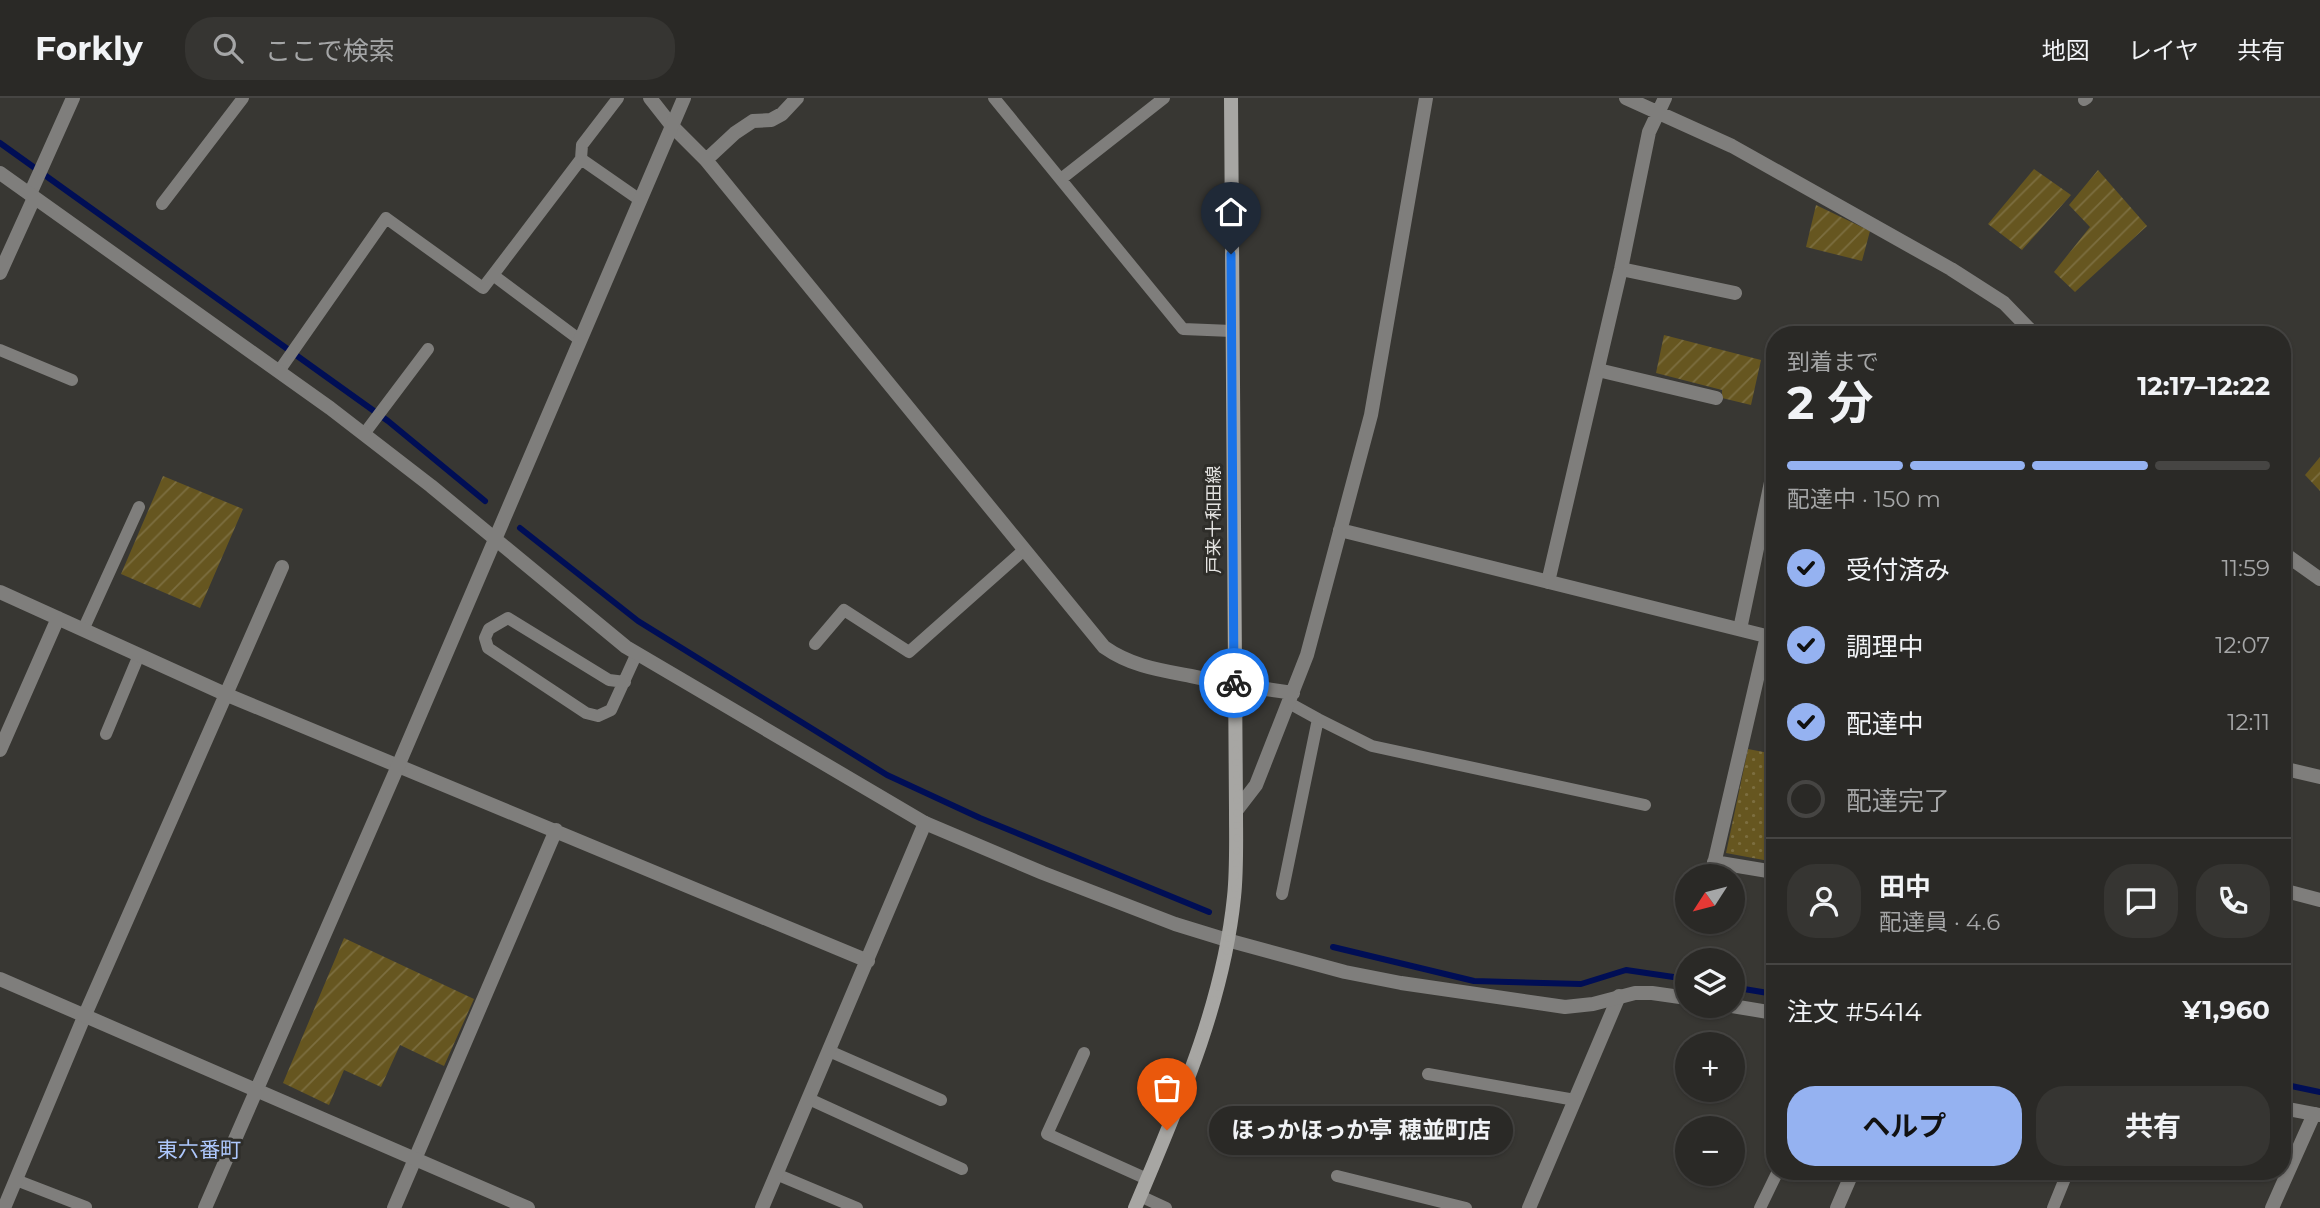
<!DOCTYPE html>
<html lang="ja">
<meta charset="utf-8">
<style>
:root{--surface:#2a2926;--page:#363532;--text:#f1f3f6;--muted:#a5a6a7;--line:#464543;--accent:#95b2f1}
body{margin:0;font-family:Montserrat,"Noto Sans JP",sans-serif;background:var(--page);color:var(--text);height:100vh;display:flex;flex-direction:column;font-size:26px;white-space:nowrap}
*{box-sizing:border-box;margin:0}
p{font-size:23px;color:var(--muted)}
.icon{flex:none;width:38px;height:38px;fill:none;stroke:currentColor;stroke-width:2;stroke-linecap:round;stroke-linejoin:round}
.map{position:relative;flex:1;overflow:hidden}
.drawer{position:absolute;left:1766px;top:228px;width:525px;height:854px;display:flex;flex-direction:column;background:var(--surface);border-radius:28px;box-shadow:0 2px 5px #0004,0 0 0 2px var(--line)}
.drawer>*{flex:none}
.needle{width:46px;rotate:234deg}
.controls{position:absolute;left:1675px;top:766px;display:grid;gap:14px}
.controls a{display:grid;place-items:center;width:70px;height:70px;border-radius:50%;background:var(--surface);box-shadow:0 2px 5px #0004,0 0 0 2px var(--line);font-size:35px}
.pin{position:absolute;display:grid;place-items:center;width:60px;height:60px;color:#fff;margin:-72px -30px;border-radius:50% 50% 50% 0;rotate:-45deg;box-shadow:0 0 7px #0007}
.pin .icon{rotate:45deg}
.courier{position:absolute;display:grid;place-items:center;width:70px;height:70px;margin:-35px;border:5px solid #1a73e8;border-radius:50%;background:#fff;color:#222;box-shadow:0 2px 9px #0007}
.bubble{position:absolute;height:49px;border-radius:24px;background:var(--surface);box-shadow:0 2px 5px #0004,0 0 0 2px var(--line);font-size:23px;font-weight:700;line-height:49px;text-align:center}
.overview em{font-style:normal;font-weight:700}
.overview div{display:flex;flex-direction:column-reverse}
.overview{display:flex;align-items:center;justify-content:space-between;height:119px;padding:0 21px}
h1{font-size:46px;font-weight:700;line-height:52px}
.bar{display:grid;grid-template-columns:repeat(4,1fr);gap:10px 7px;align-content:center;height:84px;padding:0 21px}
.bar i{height:9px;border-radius:5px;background:var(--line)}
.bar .current{background:var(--accent)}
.bar p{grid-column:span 4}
.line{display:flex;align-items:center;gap:18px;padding:0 21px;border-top:2px solid var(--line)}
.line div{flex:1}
.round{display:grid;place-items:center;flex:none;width:74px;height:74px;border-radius:28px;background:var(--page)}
ol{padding:0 21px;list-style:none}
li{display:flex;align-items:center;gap:21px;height:77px}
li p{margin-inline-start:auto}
li .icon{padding:7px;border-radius:50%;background:var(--accent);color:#111;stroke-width:4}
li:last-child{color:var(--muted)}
li i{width:38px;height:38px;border:4px solid var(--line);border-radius:50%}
.primary-button{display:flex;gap:14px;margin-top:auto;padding:14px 21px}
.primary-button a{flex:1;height:80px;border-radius:28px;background:var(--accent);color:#111;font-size:28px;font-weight:700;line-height:80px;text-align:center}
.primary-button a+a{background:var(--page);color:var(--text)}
header{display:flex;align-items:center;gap:42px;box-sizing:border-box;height:98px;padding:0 35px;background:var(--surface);border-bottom:2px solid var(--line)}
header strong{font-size:33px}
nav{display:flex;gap:38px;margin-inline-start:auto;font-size:24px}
.search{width:490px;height:63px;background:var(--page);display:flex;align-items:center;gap:18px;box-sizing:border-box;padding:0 24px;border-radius:28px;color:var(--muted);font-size:26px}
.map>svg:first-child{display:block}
.grass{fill:url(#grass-dots)}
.garden{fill:url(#garden-furrows)}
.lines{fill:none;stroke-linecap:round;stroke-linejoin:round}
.stream{stroke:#000e55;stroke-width:6}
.service{stroke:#7f7e7c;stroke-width:12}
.minor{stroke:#7f7e7c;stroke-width:14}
.tertiary{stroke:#7f7e7c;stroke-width:14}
.secondary{stroke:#a7a6a3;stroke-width:14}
.done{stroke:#a7a6a3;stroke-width:7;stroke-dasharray:0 12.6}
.route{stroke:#1a73e8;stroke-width:9}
.labels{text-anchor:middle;stroke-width:6;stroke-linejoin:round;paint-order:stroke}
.street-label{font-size:18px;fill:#e3e2e0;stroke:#2e2d29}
.quarter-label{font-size:21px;fill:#aec8fd;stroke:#2e2d29}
</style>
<header>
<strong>Forkly</strong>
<div class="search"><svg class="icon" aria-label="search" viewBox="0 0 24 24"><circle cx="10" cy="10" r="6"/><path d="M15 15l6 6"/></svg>ここで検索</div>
<nav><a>地図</a><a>レイヤ</a><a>共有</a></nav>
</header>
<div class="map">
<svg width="2320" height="1110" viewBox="0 0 2320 1110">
<defs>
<pattern id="grass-dots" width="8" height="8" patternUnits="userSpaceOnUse" patternTransform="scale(1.75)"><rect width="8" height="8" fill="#665620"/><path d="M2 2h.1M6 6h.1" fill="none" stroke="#7c6e40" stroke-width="1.8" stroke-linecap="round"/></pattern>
<pattern id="garden-furrows" width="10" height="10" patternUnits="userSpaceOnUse" patternTransform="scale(1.75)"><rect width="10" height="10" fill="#665620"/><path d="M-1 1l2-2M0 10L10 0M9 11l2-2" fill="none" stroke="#7c6e40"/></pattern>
</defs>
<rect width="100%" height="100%" fill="#383733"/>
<path class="grass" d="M1748,651L1774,656V738L1769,763L1726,755Z"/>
<path class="garden" d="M2034,71L2071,97L2022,152L1988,126Z
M2098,72L2147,128L2075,194L2054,174L2090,129L2069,107Z
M1816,107L1870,133L1862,163L1806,149Z
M1664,237L1761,262L1751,307L1722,300V292L1656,275Z
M2320,359V393L2305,377Z
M163,378L243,411L200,510L121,476Z
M344,840L474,901L444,968L400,947L381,989L344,972L329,1007L283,985Z"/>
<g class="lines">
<path class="stream" d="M0,45L388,323L485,403
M520,430L638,523L887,677L980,720L1209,814
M1333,849L1474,883L1581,886L1626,872L1687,881
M1732,889L1774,896
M2282,986L2320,994"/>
<path class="service" d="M994,0L1183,231L1232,233
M2084,2L2087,0
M581,61L582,47L618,0
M1061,81L1164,0
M162,106L243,0
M493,177L580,242
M0,252L72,282
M279,273L386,120L483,190L581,61L640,102
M364,336L428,251
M83,532L139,409
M815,546L844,512L909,554L1024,452
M625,584L609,582L508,520L489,531L485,540L488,550L586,615L598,618L611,612L637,555
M1318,621L1372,648L1645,707
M106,636L139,557
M1282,796L1318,621L1289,605
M829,953L941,1002
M1084,955L1047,1036L1147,1081
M1428,976L1575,1002
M809,1001L962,1071
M776,1076L857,1110
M1337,1078L1466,1110
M16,1082L86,1109
M1140,1098L1166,1110
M1760,1110L1778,1073
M2053,1110L2068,1073"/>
<path class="minor" d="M650,0L672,28L706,62L1104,549C1131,568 1159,572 1191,578C1225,585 1258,590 1293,595
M1626,0L1732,48L1951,171L2004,205L2034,236
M706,62L735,35L753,23L771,22L782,16L797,0
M30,96L73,0
M1621,171L1735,195
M1598,272L1716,300
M1340,432L1774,540
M2282,454L2320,481
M1548,484L1621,171L1649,34L1665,0
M0,494L225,596L868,863
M1740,531L1774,370
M0,652L58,520
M2282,670L2320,679
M1236,713L1256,687L1307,557L1371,317L1426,0
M1714,764L1774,774
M1711,779L1767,538
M2282,792L2320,802
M4,1110L84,919L282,469
M394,1110L556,732
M762,1110L925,725
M1529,1110L1619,898
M1837,1110L1853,1073
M2272,1110L2314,1016"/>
<path class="tertiary" d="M0,75L330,310L431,388L626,549L925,725L1043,775L1175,826L1227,842L1345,874L1401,885L1565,909L1593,906L1635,895H1652L1687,900
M0,175L34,100
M0,881L528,1110
M1732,908L1774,915
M2282,1010L2320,1017
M205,1110L398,668L684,0"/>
<path class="secondary" d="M1135,1110C1177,1010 1223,908 1234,799C1237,771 1236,741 1236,713L1231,0"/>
</g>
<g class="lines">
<path class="done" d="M1167,1032C1197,960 1228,877 1234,798C1240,727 1235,656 1234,585"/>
<path class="route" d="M1231,156L1234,585"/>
</g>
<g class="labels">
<g class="street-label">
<text transform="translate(1214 422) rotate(-90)" y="6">戸来十和田線</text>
</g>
<g class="quarter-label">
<text x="199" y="1059">東六番町</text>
</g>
</g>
</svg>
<div class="controls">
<a><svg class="needle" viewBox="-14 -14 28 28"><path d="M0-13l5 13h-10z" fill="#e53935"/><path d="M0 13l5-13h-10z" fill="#a5a6a7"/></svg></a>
<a><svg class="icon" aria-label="layers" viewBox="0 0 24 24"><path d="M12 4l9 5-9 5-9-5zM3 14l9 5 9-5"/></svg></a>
<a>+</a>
<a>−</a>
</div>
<div class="pin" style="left:1167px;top:1032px;background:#ea580c"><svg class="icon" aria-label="bag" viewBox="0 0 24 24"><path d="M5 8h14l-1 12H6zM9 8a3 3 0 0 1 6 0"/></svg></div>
<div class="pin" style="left:1231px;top:156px;background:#1f2937"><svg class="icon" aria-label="home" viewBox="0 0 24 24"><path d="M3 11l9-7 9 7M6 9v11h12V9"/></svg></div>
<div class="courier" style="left:1234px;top:585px"><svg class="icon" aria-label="bike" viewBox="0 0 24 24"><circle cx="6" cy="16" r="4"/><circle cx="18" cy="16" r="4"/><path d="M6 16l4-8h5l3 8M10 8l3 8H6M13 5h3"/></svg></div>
<div class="bubble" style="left:1209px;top:1008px;width:304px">ほっかほっか亭 穂並町店</div>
<section class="drawer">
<div class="overview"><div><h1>2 分</h1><p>到着まで</p></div><em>12:17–12:22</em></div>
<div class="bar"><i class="current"></i><i class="current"></i><i class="current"></i><i></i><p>配達中 · 150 m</p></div>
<ol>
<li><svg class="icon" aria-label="check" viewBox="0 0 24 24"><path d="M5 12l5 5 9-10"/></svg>受付済み<p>11:59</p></li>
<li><svg class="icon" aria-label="check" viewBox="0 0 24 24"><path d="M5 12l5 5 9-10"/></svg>調理中<p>12:07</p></li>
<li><svg class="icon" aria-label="check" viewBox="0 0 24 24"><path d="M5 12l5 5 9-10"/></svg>配達中<p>12:11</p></li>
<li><i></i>配達完了</li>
</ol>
<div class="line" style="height:126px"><a class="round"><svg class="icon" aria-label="person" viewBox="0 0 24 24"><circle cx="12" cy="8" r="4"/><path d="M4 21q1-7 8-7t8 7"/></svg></a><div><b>田中</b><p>配達員 · 4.6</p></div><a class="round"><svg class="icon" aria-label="chat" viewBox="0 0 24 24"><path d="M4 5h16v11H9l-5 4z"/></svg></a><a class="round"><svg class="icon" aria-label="phone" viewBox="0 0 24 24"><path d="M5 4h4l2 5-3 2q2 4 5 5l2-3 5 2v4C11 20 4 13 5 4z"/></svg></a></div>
<div class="line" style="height:91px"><div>注文 #5414</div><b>¥1,960</b></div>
<div class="primary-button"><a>ヘルプ</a><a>共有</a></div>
</section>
</div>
